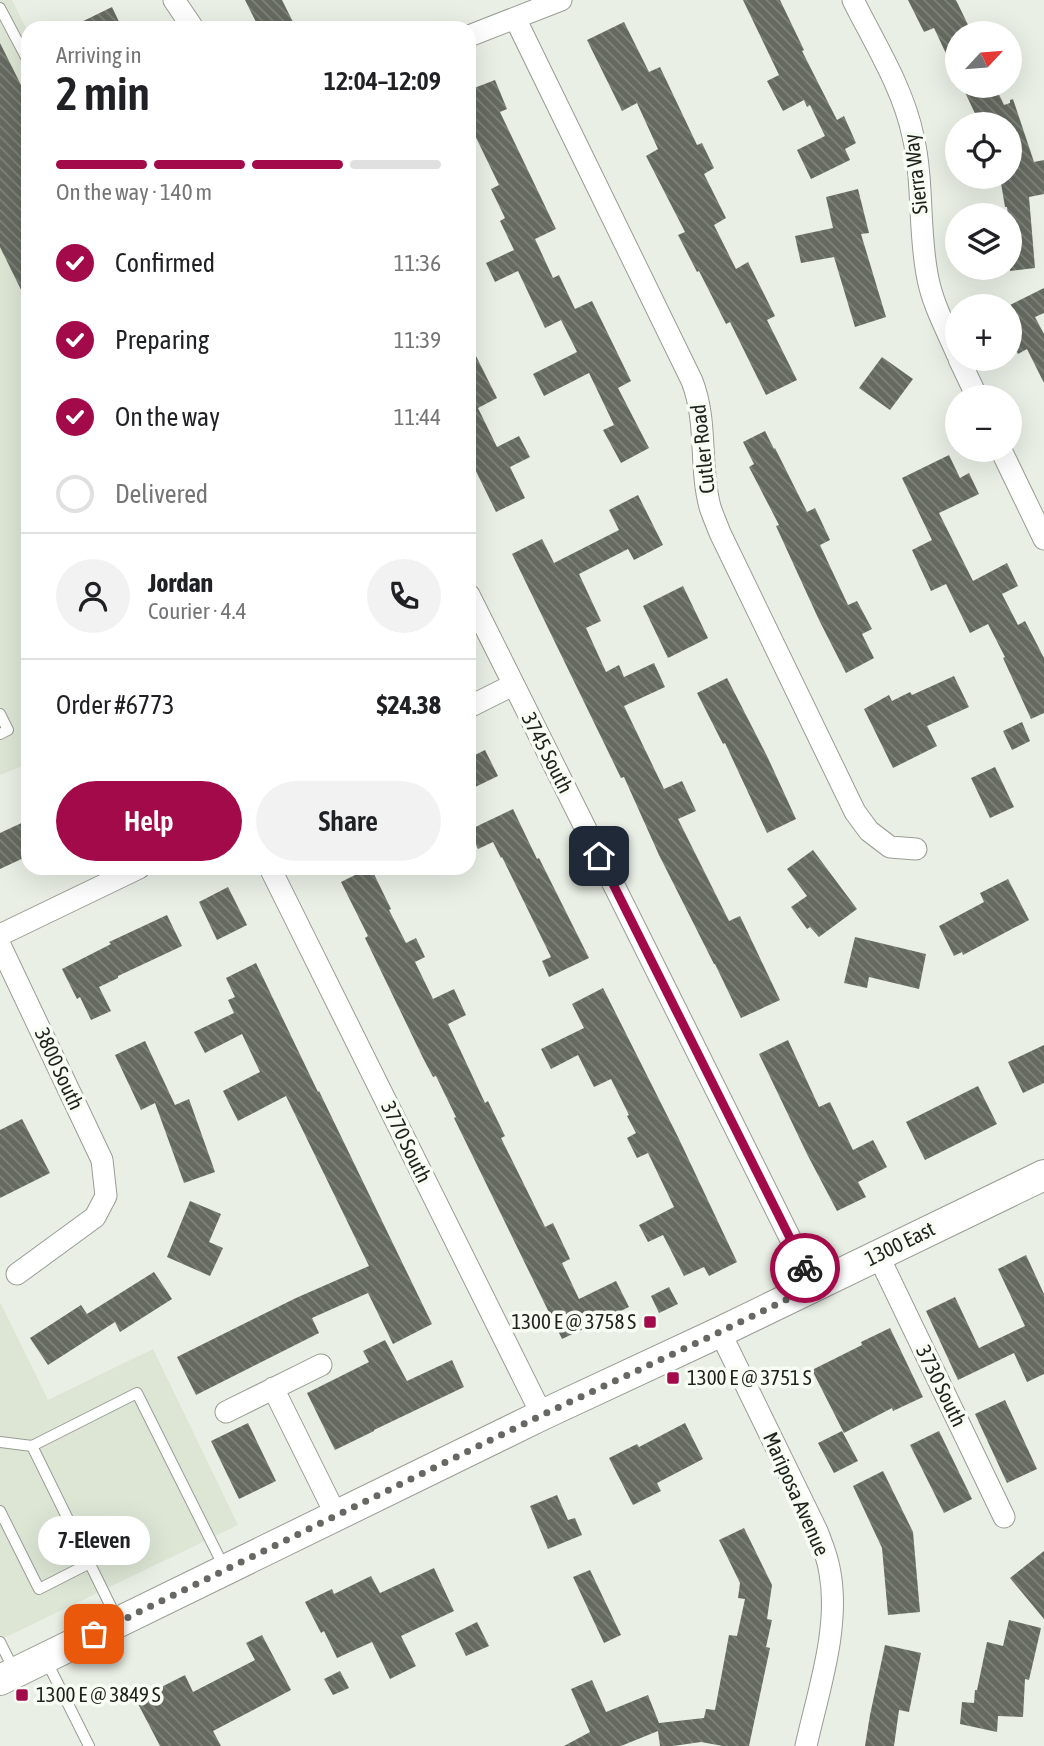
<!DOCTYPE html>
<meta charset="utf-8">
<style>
:root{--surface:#fff;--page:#f2f2f2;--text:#202124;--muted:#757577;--line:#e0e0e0;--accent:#a20a4a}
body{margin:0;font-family:"Asap Condensed",sans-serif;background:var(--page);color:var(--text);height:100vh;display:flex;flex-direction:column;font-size:26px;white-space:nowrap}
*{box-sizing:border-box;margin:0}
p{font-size:23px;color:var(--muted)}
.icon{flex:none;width:38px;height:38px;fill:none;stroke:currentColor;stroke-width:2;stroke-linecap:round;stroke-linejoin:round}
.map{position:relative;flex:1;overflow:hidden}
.drawer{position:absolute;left:21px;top:21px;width:455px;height:854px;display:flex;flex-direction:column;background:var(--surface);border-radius:21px;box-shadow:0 7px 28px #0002}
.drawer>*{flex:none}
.needle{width:46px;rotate:64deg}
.controls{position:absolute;left:945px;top:21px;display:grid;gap:14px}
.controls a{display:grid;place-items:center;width:77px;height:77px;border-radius:50%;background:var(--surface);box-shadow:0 7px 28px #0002;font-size:35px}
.pin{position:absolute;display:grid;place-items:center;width:60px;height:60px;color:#fff;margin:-30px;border-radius:14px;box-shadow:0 4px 10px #0006}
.courier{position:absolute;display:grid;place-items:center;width:70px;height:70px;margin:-35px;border:5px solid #a20a4a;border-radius:50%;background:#fff;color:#222;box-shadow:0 2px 9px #0007}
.bubble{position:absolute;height:49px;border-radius:24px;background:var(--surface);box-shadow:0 7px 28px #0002;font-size:23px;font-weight:600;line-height:49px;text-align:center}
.overview em{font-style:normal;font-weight:600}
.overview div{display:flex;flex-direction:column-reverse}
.overview{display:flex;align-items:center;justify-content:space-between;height:119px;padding:0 35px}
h1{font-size:46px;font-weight:600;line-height:52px}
.bar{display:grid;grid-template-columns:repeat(4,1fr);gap:10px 7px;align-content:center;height:84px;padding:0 35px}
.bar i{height:9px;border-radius:5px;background:var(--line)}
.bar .active{background:var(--accent)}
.bar p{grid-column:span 4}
.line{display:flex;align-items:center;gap:18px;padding:0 35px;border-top:2px solid var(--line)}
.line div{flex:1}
.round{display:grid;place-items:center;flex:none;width:74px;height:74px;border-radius:37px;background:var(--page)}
ol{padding:0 35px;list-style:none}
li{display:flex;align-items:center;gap:21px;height:77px}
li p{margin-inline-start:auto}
li .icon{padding:7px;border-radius:50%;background:var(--accent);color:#fff;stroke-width:4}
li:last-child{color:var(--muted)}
li i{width:38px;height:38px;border:4px solid var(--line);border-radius:50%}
.action{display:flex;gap:14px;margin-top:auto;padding:14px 35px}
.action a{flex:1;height:80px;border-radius:42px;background:var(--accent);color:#fff;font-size:28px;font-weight:600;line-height:80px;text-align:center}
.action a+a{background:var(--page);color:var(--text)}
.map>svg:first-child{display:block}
.built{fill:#dde6d5}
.building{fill:url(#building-back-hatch)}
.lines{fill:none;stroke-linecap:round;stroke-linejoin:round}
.service-casing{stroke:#989d93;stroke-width:12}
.minor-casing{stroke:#989d93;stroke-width:23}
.secondary-casing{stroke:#989d93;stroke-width:32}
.service{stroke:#fff;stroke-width:10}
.minor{stroke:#fff;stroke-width:21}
.secondary{stroke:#fff;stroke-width:30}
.done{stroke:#666963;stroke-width:7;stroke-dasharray:0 12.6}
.route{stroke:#a20a4a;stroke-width:9}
.poi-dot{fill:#a20a4a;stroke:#f7fdf2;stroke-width:2.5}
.labels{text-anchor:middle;stroke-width:7;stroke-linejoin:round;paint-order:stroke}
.street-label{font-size:21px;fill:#1f211d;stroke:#f7fdf2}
.poi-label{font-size:21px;fill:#1f211d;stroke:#f7fdf2;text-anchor:start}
</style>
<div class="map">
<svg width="1044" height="1746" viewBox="0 0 1044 1746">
<defs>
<pattern id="building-back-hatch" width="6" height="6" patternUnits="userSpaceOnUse" patternTransform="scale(1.75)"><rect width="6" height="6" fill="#656a61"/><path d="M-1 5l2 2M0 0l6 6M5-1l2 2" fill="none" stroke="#7f837c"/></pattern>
</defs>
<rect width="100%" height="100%" fill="#e9efe5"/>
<path class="built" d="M0,0H12L28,32V764L0,775Z
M0,1302L48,1400L153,1349L238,1525L0,1640Z"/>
<path class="building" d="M245,0H282L296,28H259Z
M743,0H780L804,50L802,51L837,120L844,116L856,143L845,149L850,160L811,179L797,150L825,136L810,105L807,107L804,100L783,111L767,81L779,75Z
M908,0H956L972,33H957V77L934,28L924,32Z
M112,7L122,28H69Z
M624,22L649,72L660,67L697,145L702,143L714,168L704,174L726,218L714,225L736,269L748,262L775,316L767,320L797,380L766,395L730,322L726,324L699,271L697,272L678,235L685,232L646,156L658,149L637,103L622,111L587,40Z
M0,43L28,99V304L0,247Z
M495,80L507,109L500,112L556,229L535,239L553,278L559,275L575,309L592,301L631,381L618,388L649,448L621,463L603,430L614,425L589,373L544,396L533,374L577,352L561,320L545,328L518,271L495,282L486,263L514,250L500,221L505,218L491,189L499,185L469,123V90Z
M962,86H995L1004,105L1010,103V100L1013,99L1034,162L1044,160V194L1029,197L1035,268L1010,271V215H1008L1007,207H1005L1000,177H1010V124H980Z
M858,189L869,233L861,234L886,317L855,327L834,257L801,263L795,236L833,228L826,197Z
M1044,288V313L1035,317L1044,334V383L1027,349L1018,354L1010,338V305Z
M469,342L497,398L478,408L497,447L519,436L530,457L510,467L525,498L496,512L469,457Z
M882,357L913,379L890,410L859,388Z
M765,431L774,449L775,448L807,512L815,508L830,540L820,545L848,605L857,601L872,629L862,634L874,658L846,673L819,620L776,526L779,525L749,467L754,464L743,442Z
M949,455L960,478L969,473L979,494L939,513L973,581L1007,563L1018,586L1002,594L1018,625L1025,621L1044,658V713L1031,719L1003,658L1005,657L988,624L970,633L946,584L931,591L912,550L932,540L902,478Z
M638,495L663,545L634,560L628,549L579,574L601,621L586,628L606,672L619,665L624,677L654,663L665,687L624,706L664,789L682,781L696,811L678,819L729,921L740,916L780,1000L741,1018L715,964H714L659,855L624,777L621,778L512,554L542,539L554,563L619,530L609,510Z
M683,586L708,638L668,658L643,606Z
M954,676L969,707L927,726L937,746L893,768L864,709L889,695L892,701L910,692L912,695Z
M727,678L767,756L796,819L767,833L725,743L723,744L697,693Z
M1022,722L1030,741L1012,750L1003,731Z
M485,750L498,776L469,790V758Z
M995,767L1014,807L990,818L971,778Z
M513,809L537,859L539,858L589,958L549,977L542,961L551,957L502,857L501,858L493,842L478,849L469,830Z
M28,820V856L0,869V833Z
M813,850L857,909L819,937L810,927L807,929L791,907L807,896L787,869Z
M369,868H371L391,909L389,910L406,943L416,938L425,957L415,962L433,999L454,989L466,1015L448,1024L485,1103L488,1101L505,1136L501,1138L503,1142L545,1227L553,1223L570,1259L562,1263L579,1299L616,1281L629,1307L562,1339L454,1118L456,1117L436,1076L433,1077L423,1058L365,938L368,936L341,882Z
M1008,879L1029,920L963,955L962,952L954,956L939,926L984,902L980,893Z
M228,887L247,925L217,940L199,902Z
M167,915L182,946L118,976V978L99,987L111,1011L91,1020L80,997L77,999L62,969L111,944L109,942Z
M855,937L926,954L919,989L869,977L867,988L844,983Z
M256,963L318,1092L319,1091L432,1324L393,1344L368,1293L312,1318L319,1333L196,1395L177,1357L296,1298L369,1266L286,1096L238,1121L223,1091L260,1072L242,1034L205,1053L194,1032L234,1013L228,1000L235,997L226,978Z
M603,988L678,1137L737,1262L709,1276L704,1267L684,1276L663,1235L648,1242L639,1225L674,1207L648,1153L637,1158L627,1138L636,1133L627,1116L629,1115L611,1079L594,1087L578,1055L551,1069L541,1049L584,1028L572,1004Z
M788,1040L819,1107L830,1102L853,1150L873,1140L887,1167L858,1182L866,1197L837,1211L808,1156L759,1054Z
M145,1041L175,1105L189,1099L215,1172L184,1183L155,1103L141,1110L115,1055Z
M1044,1045V1083L1023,1093L1008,1062Z
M978,1086L997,1124L925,1160L906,1122Z
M22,1119L50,1173L0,1198V1130Z
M190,1201L221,1214L209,1242L223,1248L210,1276L167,1257Z
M1026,1255L1044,1294V1374L1027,1382L1014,1353L958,1380L926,1311L955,1297L979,1348L1025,1326L998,1269Z
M154,1272L172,1299L120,1332L115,1322L48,1365L30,1338L81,1305L87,1314Z
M669,1287L678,1304L659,1313L651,1296Z
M890,1328L923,1397L893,1411L892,1408L844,1433L812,1370L862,1345L861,1342Z
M385,1340L407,1381L452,1360L464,1387L374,1430V1431L335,1450L307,1393L369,1362L363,1351Z
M1005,1400L1037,1469L1007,1483L975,1414Z
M248,1423L276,1481L239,1499L211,1441Z
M685,1423L703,1459L657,1483L661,1491L633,1505L609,1458L637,1444L639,1447Z
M842,1431L858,1461L834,1473L818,1443Z
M939,1431L972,1499L944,1513L910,1445Z
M883,1471L913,1532L920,1612L888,1615L882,1548L853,1486Z
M557,1495L568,1520L575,1518L582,1535L548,1549L530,1506Z
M744,1528L772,1585L767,1619L772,1620L766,1647L770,1648L749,1746H723L701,1742L673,1746H660L658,1731L621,1746H564L590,1732L571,1689L592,1680L606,1712L648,1695L659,1723L704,1718L706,1709L715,1710L729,1635L737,1636L745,1599L738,1598L740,1583L719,1540Z
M1044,1551V1619L1010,1578Z
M434,1568L454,1611L401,1636L416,1666L390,1679L372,1642L337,1658L324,1631L321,1633L305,1602L332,1589L334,1594L371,1576L380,1593Z
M590,1570L621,1635L604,1643L573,1577Z
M1009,1620L1041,1628L1029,1680L1025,1679L1023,1717L998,1716L997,1732L960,1724L962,1702L974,1703L975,1690H977L987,1642L1003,1646Z
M477,1622L489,1646L466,1656L455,1633Z
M262,1635L291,1690L213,1731L221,1746H160L136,1700L185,1675L193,1692L255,1660L246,1643Z
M885,1645L921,1653L909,1712L899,1710L894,1746H865L870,1715Z
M340,1671L349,1688L333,1695L324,1679Z"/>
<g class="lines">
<defs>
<path id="service" d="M0,8L28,61
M0,714L8,730L0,734
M0,1442L32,1446L137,1393L225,1569
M32,1446L117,1619
M0,1511L39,1589L90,1563
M0,1642L14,1670
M46,1660L89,1746"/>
<path id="minor" d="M174,0L193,28
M853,0C875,44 903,88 913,136C924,183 918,232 928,279C933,305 947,330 957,354
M515,18L692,381C708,422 699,466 710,507C713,516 717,525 720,533L855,812L869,831L890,847L916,849
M469,36L561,0
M959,359L977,397
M1001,450L1044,539
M469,595L814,1286
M469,707L513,685
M270,868L542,1415
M0,935L139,868
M0,945L102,1160L106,1196L95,1217L17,1274
M878,1255L1004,1517
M720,1332L817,1531C822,1544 828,1558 830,1573C840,1628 818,1692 806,1746
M273,1388L336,1515
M226,1412L321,1365"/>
<path id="secondary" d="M0,1680L542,1415L720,1332L1044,1175"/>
</defs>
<use href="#service" class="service-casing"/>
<use href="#minor" class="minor-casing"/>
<use href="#secondary" class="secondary-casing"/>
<use href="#service" class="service"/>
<use href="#minor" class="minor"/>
<use href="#secondary" class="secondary"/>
</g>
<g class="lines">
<path class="done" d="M94,1634L542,1415L720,1332L814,1286L805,1268"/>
<path class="route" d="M599,856L805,1268"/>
</g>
<g class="poi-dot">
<rect x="643" y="1315" width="14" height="14" rx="3.5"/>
<rect x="666" y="1371" width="14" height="14" rx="3.5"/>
<rect x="15" y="1688" width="14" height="14" rx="3.5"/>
</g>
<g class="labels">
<g class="street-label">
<text transform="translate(916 174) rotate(-97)" y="7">Sierra Way</text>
<text transform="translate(703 449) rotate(-96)" y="7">Cutler Road</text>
<text transform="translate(547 753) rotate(63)" y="7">3745 South</text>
<text transform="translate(59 1069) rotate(65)" y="7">3800 South</text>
<text transform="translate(406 1142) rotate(64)" y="7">3770 South</text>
<text transform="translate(900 1244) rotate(-26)" y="7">1300 East</text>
<text transform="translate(941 1386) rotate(64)" y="7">3730 South</text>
<text transform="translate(796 1494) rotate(66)" y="7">Mariposa Avenue</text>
</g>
<g class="poi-label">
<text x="636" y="1329" text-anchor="end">1300 E @ 3758 S</text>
<text x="687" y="1385">1300 E @ 3751 S</text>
<text x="36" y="1702">1300 E @ 3849 S</text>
</g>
</g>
</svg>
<div class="controls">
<a><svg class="needle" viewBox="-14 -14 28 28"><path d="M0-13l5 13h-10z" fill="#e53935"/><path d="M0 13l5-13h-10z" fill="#757577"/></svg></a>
<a><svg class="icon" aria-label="locate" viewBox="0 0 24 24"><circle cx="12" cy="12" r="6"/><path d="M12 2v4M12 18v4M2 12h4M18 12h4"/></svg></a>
<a><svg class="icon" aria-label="layers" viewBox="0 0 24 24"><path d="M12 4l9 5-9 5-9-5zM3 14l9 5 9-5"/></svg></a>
<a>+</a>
<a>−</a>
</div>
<div class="pin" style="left:94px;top:1634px;background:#ea580c"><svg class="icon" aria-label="bag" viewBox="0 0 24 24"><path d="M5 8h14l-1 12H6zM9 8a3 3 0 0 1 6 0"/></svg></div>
<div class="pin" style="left:599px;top:856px;background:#1f2937"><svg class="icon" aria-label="home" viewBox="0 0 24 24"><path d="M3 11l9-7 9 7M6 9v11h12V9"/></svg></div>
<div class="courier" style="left:805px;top:1268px"><svg class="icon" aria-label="bike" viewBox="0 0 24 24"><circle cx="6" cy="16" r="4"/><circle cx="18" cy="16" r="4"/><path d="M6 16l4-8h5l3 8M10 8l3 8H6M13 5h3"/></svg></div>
<div class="bubble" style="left:38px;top:1516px;width:112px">7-Eleven</div>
<section class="drawer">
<div class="overview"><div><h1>2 min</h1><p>Arriving in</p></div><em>12:04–12:09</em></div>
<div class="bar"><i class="active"></i><i class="active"></i><i class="active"></i><i></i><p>On the way · 140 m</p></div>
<ol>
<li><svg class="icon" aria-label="check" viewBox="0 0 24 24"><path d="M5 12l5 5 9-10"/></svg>Confirmed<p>11:36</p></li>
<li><svg class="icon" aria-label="check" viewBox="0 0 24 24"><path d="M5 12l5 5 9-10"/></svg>Preparing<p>11:39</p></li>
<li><svg class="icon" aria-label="check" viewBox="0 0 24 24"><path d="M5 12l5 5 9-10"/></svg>On the way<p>11:44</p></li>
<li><i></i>Delivered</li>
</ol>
<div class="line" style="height:126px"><a class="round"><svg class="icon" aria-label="person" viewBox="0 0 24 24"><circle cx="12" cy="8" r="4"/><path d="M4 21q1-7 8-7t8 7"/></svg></a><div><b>Jordan</b><p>Courier · 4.4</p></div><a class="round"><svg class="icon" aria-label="phone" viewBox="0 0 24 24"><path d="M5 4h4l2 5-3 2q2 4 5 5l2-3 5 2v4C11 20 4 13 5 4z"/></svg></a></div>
<div class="line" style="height:91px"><div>Order #6773</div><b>$24.38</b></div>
<div class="action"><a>Help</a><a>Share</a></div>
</section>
</div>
